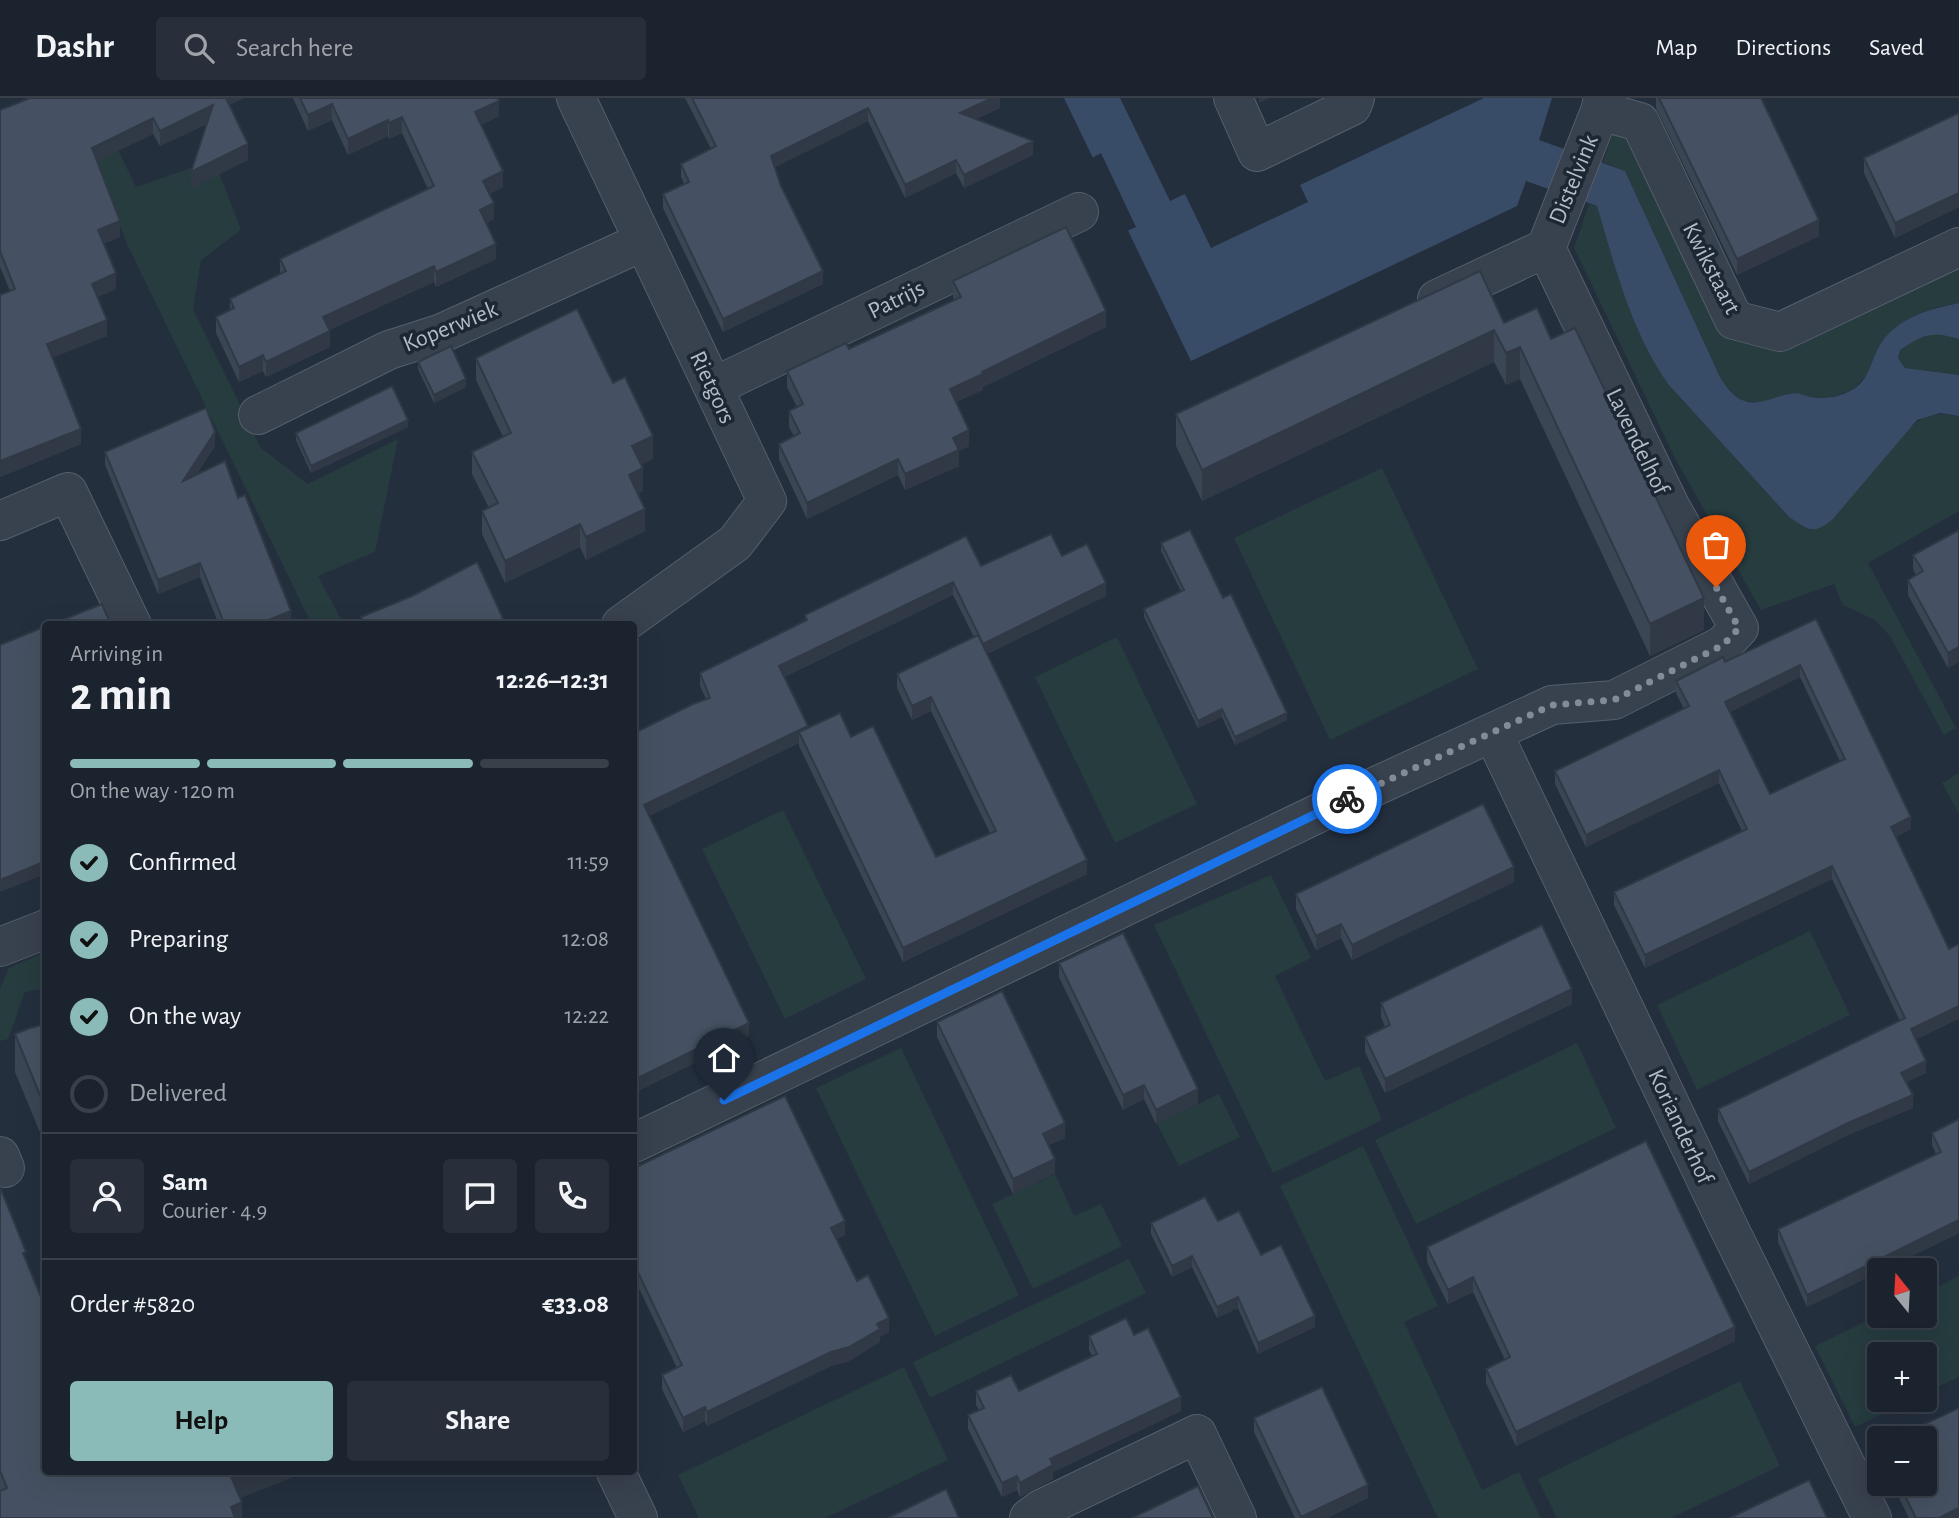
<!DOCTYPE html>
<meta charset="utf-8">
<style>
:root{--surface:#1b232e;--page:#282f3a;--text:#f1f3f6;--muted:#a0a4aa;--line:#39404a;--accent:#8bbbb9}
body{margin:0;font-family:"Alegreya Sans",sans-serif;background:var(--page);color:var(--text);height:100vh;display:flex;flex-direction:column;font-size:26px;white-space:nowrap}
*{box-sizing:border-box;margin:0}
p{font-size:23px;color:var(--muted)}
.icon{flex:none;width:38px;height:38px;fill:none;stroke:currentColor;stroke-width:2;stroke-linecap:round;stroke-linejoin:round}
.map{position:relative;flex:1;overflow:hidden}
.panel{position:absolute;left:42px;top:523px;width:595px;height:854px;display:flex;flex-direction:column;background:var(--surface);border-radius:7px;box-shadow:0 7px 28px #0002,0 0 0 2px var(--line)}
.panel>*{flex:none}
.needle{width:46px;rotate:342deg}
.buttons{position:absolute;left:1867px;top:1160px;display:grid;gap:14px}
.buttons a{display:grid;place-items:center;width:70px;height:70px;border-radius:7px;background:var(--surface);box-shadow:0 7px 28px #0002,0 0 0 2px var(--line);font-size:35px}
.pin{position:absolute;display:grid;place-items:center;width:60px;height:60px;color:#fff;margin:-72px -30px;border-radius:50% 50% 50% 0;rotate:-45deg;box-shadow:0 0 7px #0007}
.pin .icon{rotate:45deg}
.courier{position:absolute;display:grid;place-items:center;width:70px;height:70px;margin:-35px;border:5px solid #1a73e8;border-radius:50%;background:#fff;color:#222;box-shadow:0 2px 9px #0007}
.head em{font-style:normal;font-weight:600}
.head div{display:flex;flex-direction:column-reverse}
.head{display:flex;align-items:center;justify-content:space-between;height:119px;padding:0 28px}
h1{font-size:46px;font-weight:600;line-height:52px}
.bar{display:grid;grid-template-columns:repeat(4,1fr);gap:10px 7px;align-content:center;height:84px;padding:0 28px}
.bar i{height:9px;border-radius:5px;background:var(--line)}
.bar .selected{background:var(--accent)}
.bar p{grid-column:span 4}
.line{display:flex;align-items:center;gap:18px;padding:0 28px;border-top:2px solid var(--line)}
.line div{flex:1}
.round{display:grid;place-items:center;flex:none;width:74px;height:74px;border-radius:7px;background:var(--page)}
ol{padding:0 28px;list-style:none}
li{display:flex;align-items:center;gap:21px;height:77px}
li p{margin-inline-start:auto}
li .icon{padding:7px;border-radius:50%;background:var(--accent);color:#111;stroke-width:4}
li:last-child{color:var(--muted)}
li i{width:38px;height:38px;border:4px solid var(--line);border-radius:50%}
.button{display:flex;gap:14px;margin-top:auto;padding:14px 28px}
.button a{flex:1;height:80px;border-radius:7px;background:var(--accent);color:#111;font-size:28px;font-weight:600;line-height:80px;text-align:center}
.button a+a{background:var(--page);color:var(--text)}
header{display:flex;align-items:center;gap:42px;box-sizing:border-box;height:98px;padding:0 35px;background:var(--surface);border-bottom:2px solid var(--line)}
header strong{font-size:33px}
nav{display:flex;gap:38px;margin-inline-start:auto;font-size:24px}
.search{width:490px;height:63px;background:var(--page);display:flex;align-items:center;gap:18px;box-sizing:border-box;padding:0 24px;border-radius:7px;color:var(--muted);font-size:26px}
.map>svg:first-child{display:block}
.green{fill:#263c3f}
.water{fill:#394c67}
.pier{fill:#242f3e}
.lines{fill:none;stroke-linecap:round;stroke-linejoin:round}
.minor-casing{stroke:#565f6c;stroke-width:40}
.minor{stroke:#38414e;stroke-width:38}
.wall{fill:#3b4654;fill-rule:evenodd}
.shaded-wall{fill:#303945}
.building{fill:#455162;stroke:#303945;stroke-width:2;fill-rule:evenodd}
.done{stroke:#828b98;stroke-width:7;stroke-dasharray:0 12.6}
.route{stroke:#1a73e8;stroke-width:9}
.labels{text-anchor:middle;stroke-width:7;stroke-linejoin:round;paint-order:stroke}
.street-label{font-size:24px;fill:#b4bcc9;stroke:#1d2633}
</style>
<header>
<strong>Dashr</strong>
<div class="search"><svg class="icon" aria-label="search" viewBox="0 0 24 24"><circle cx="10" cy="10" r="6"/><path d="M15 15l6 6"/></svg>Search here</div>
<nav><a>Map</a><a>Directions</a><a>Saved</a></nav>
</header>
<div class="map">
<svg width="1959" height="1420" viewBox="0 0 1959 1420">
<rect width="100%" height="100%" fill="#242f3e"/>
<path class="green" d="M93,0L136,89L214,62L241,132L201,162L193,211L261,350L308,386L398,341L375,454L318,478L344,527H312L128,148L100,76L90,79Z
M1615,30L1629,36L1722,230L1959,166V205L1934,210L1881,246L1867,276L1854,291L1830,300H1815L1792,295L1761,305L1744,303L1733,297L1720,279L1625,73L1603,64Z
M1589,106L1597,108C1615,169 1631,233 1668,286L1789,419L1902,338C1921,317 1932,314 1959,318V413L1868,465L1956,630L1944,637L1890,538L1875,522L1843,507L1834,486L1761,512L1676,362L1574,150Z
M1938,235L1959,241V277L1905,270L1898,260L1900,252L1916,241Z
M1382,370L1478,571L1330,642L1234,440Z
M1117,539L1197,706L1115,745L1035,579Z
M1959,675V716L1942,685Z
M783,712L866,881L785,921L702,751Z
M1271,777L1311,860L1275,878L1325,983L1359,968L1382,1022L1273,1075L1154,827Z
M1810,833L1850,917L1697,992L1657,907Z
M45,854V890L25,894L8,941L0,943V891L9,870Z
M1577,945L1616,1030L1416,1126L1375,1042Z
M901,950L1019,1197L935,1238L816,990Z
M1219,996L1240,1039L1179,1068L1157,1026Z
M1363,1048L1438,1208L1404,1224L1482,1392L1519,1374L1541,1420H1438L1436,1416L1280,1088Z
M1055,1076L1074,1118L1101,1106L1122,1148L1033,1191L992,1106Z
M1129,1161L1146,1195L930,1300L913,1264Z
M1959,1178V1279L1925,1295V1256H1880V1302H1911L1855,1329L1815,1248L1879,1217L1925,1218V1195Z
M904,1269L948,1362L825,1420H699L678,1377Z
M1740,1283L1780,1368L1671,1420H1557L1538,1381Z"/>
<path class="water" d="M1064,0H1120L1170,103L1185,96L1211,150L1308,104L1300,87L1484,0H1552L1539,42L1625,73L1720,279C1726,288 1732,298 1742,302C1758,309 1773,299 1789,296C1796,294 1803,297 1810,299C1824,302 1839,299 1852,292C1869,283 1871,262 1880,247C1896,220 1930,211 1959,205V241C1931,233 1924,236 1900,252L1898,260L1905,270L1959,277V318L1940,315L1917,322L1832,422C1812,438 1808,431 1789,419L1668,286C1631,233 1615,169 1597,108L1526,83L1517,108L1191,263Z"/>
<path class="pier" d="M1101,55L1136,129L1125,134L1090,61Z"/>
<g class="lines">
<defs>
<path id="minor" d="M576,0L767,403L735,445L621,527
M1233,0L1257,54L1352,8L1355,0
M1600,13L1640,24L1734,222L1780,234L1959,149
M1546,150L1600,13L1603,0
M1437,201L1546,150
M713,289L1079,114
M258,317L389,252L442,235L644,143
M0,423L68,394L132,527
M1493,635L1728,1128L1872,1420
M0,849L46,831
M634,1045L1350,700L1552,607L1614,602L1723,547L1739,530L1670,408L1546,150
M0,1058L5,1070
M616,1374L638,1420
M1029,1420L1041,1411L1197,1336L1237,1420"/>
</defs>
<use href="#minor" class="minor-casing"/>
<use href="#minor" class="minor"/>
</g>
<path class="wall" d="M30,0H244L229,7L248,62L191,90L207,26L160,48L153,36L97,63L120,139L103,146L116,191L97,199L107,238L53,259L81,346L0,379V197L10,193L0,169V12Z
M293,0H498L499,18L481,27L503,89L489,96L494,121L486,125L496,161L436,189L434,184L329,232L330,249L266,279L263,273L239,284L216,235V219L230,212V201L280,176V161L428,91L402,35L389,41L388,38L348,57L332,22L308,33Z
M685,0H1000V10L976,21L1033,57L964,90L956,75L905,100L868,23L775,69L781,88L823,186L723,234L663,110V96L684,86L681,79V66L711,51Z
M1656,0H1761L1819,138L1737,177L1656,10Z
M1959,15V109L1895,140L1864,75V60Z
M953,183L1106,229L983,289V292L956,304L969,348L959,353V368L905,392L898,377L807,421L779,361V346L794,338L789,329V313L797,309L787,289V273L849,251L954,202L953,199Z
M1504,225L1551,241L1704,532L1650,558L1520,281L1506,287L1494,264L1202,403L1176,348V316Z
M476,260L613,285L653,361L641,366L643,393L638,396L645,433L586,462L580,449L505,485L482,436V413L489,410L472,376V354L503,339L476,282Z
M418,264L466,289L434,305L418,271Z
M408,329L311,375L296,342V335Z
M215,348L196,377L238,400L291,527H219L200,479L158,496L105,367V354Z
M1959,432V564L1948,570L1908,497V482L1916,477L1913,471V457Z
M1161,445L1223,500L1287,622L1235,647L1222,619L1198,630L1144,519V511L1181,493L1161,453Z
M1062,458L1106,498L987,556L1087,776L903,864L799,648V645L649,718L749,938L634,995V635L706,601L700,588V575L805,523V517L981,468ZM953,497L974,539L897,576V590L912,622L931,613L990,735L936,759L851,639L808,630L784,579Z
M1816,521L1911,731L1896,739L1916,941L1926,975L1906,984L1913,1010L1848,1037L1749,1086L1718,1023V1011L1900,923L1832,781L1645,870L1614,807V794L1742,733L1719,685L1586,749L1555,686V673L1684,611L1676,595V583L1725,564ZM1800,579L1840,663L1770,696L1730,614Z
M1514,784L1352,862L1341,840L1316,852L1296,811V796Z
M1059,865L1198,1006L1156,1026L1144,1001L1123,1012L1059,879Z
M1381,905L1572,906L1385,995L1365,954V939L1385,929L1381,919Z
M937,924L1065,1040L1049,1047L1055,1075L1013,1096L937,939Z
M46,926V1049L15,974V936Z
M1959,1021V1135L1807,1209L1778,1144V1131L1936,1056L1932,1047V1035Z
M634,1070L845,1137L836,1141L857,1183L889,1234L880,1239V1244L849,1263L831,1268L707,1328L705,1323L683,1334L662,1291V1277L677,1270L634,1180Z
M0,1089L26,1163L46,1374L240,1400L242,1420H0Z
M1218,1123L1261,1157L1315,1229L1258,1256L1238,1210L1217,1220L1192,1169L1172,1179L1151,1136V1125Z
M1427,1149L1735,1243L1516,1348L1486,1285V1271L1505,1262L1473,1194L1448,1206L1427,1164Z
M1134,1237L1181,1313L1053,1374V1381L1020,1399L1017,1392L1002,1399L968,1331V1317L979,1312L976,1307V1293H1019L1092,1258L1089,1252V1238Z
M1254,1320L1368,1400L1327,1420H1295L1254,1334Z
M1892,1386H1925L1959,1420H1909Z"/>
<path class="shaded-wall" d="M223,0H244L223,10Z
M992,0H1000V10L960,29V15Z
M1259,0H1270L1259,5Z
M499,3V18L475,30V14Z
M332,6V22L308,33V17Z
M213,7V23L160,48V33Z
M868,10V23L771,71V58Z
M402,19V35L389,41V25Z
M153,20V36L92,66V50Z
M388,22V38L348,57V41Z
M1033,43V57L964,90V77Z
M248,46V62L191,90V74Z
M956,62V75L905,100V87Z
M503,73V89L483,99V83Z
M1959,95V109L1895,140V125Z
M494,105V121L480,128V112Z
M1819,122V138L1737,177V161Z
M120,123V139L98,148V132Z
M496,146V161L436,189V174Z
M434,168V184L323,235V219Z
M823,173V186L723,234V221Z
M116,175V191L92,202V186Z
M1106,213V229L983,289V292L950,307V291L982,274Z
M107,222V238L47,262V246Z
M1494,232V264L1202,403V372Z
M330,233V249L266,279V264Z
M1520,249V281L1506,287V255Z
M263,257V273L239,284V269Z
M466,281V289L434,305V297Z
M408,322V329L311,375V368Z
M81,331V346L0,379V363Z
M969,332V348L959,353V368L905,392V376L953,340Z
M215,334V348L183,397V383Z
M653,338V361L632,371V348Z
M898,361V377L807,421V405Z
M643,370V393L629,400V377Z
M645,411V433L586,462V439Z
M580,426V449L505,485V463Z
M200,465V479L158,496V482Z
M953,484V497L779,581V568Z
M1106,485V498L983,558V546Z
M1704,500V532L1650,558V526Z
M291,513V527H256Z
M1959,549V564L1948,570V555Z
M1800,567V579L1725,617V604Z
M931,599V613L912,622V608Z
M1222,611V619L1198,630V623Z
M1287,615V622L1235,647V639Z
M808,628V641L799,634V645L644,720V707Z
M1719,672V685L1586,749V737Z
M1911,719V731L1891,741V729Z
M1087,762V776L903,864V850Z
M46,763V776L0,794V782Z
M1832,768V781L1645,870V857Z
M1514,769V784L1352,862V847Z
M1341,826V840L1316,852V838Z
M1572,891V906L1385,995V981Z
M1959,908V921L1911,944V931Z
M749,925V938L634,995V982Z
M1926,963V975L1901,987V975Z
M1144,987V1001L1123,1012V997Z
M1198,991V1006L1156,1026V1012Z
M1913,997V1010L1848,1037L1749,1086V1074L1848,1025Z
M1065,1025V1040L1043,1050V1036Z
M1055,1061V1075L1013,1096V1081Z
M1959,1122V1135L1807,1209V1197Z
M845,1123V1137L831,1144V1130Z
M1192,1158V1169L1172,1179V1168Z
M1473,1179V1194L1448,1206V1192Z
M1238,1199V1210L1217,1220V1209Z
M1315,1218V1229L1258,1256V1245Z
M889,1220V1234L880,1239V1244L849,1263L831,1268L707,1328V1314Z
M1735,1229V1243L1516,1348V1334Z
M1181,1299V1313L1053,1374V1381L1020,1399V1385L1050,1361Z
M705,1309V1323L683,1334V1320Z
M228,1374H306L228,1405Z
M1017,1378V1392L1002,1399V1385Z
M1368,1387V1400L1327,1420H1301Z
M242,1404V1420H231V1409Z
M1959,1410V1420H1939Z"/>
<path class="building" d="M30,0H226L248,46L191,74L213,7L160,33L153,20L92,50L120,123L98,132L116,175L92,186L107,222L47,246L81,331L0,363V197L15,191L0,153V12Z
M300,0H498L499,3L475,14L503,73L483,83L494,105L480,112L496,146L436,174L434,168L323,219L330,233L266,264L263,257L239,269L216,219L234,210L230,201L286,173L280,161L434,88L402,19L389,25L388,22L348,41L332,6L308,17Z
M692,0H992L960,15L1033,43L964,77L956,62L905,87L868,10L771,58L781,88L823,173L723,221L663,96L689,84L681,66L716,48Z
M1659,0H1761L1819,122L1737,161Z
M1959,15V95L1895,125L1864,60Z
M1066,129L1106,213L982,274L983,276L950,291L969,332L953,340L959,352L905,376L898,361L807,405L779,346L800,335L789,313L803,306L787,273L846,245L849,251L961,199L953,183Z
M1480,173L1504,225L1537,210L1551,241L1575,230L1704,500L1650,526L1520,249L1506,255L1494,232L1202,372L1176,316Z
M577,211L613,285L625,279L653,338L632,348L643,370L629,377L645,411L586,439L580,426L505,463L482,413L498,405L472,354L511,335L476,260Z
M451,248L466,281L434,297L418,264Z
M392,288L408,322L311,368L296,335Z
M206,310L215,334L183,383L225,363L238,400L245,397L291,513L256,527H225L200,465L158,482L105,354Z
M1190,432L1223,500L1231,496L1287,615L1235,639L1222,611L1198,623L1144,511L1184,492L1161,445Z
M1959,432V549L1948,555L1908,482L1923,473L1913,457Z
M1051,436L1062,458L1087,446L1106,485L983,546L953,484L779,568L808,628L644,707L749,925L634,982V635L693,606L710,600L700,575L807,522L805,517L966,438L981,468Z
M477,464L506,527H365L361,519L412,498Z
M102,506L111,527H50Z
M1816,521L1911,719L1891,729L1949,851L1959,846V908L1911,931L1926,963L1901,975L1913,997L1848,1025L1749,1074L1718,1011L1905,920L1832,768L1645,857L1614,794L1747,731L1719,672L1586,737L1555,673L1689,608L1676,583L1723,559L1725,564ZM1800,567L1845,661L1770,696L1725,604Z
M46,528V763L0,782V547Z
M978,537L1087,762L903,850L799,634L840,615L851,639L873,628L936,759L996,733L931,599L912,608L897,576Z
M1483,706L1514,769L1352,847L1341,826L1316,838L1296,796Z
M1542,827L1572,891L1385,981L1365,939L1390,927L1381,905Z
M1123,835L1198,991L1156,1012L1144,987L1123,997L1059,865Z
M1002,893L1065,1025L1043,1036L1055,1061L1013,1081L937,924Z
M46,926V1012L15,936L30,930Z
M785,998L845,1123L831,1130L857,1183L868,1177L889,1220L877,1226L880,1231L849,1249L831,1254L707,1314L705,1309L683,1320L662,1277L682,1267L634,1166V1070Z
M1959,1021V1122L1807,1197L1778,1131L1941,1054L1932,1035Z
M1646,1043L1735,1229L1516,1334L1486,1271L1510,1259L1490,1216L1473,1179L1448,1192L1427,1149Z
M0,1089L26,1154L23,1155L46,1211V1374H229L242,1404L231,1409L235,1420H0V1393L7,1390L0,1373Z
M1205,1099L1218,1123L1239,1113L1261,1157L1281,1147L1315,1218L1258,1245L1238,1199L1217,1209L1192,1158L1172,1168L1151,1125Z
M1126,1220L1134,1237L1148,1230L1181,1299L1050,1361L1053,1367L1020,1385L1017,1378L1002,1385L968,1317L984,1310L976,1293L1011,1277L1019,1293L1097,1256L1089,1238Z
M1322,1289L1368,1387L1301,1419L1254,1320Z
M1959,1310V1410L1939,1420H1916L1899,1386H1925V1340H1895Z
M1809,1382L1827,1420H1730Z
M1198,1388L1213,1420H1132Z
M946,1391L959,1420H888Z"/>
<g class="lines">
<path class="done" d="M1347,701L1552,607L1614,602L1723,547L1739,530L1716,489"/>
<path class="route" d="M724,1002L1347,701"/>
</g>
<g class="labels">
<g class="street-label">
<text transform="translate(1573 81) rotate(-68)" y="8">Distelvink</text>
<text transform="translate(1712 170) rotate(63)" y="8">Kwikstaart</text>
<text transform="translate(896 201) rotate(-26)" y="8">Patrijs</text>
<text transform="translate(450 228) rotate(-22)" y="8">Koperwiek</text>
<text transform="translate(713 289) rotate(65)" y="8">Rietgors</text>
<text transform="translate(1638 343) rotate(64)" y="8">Lavendelhof</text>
<text transform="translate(1681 1028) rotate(65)" y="8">Korianderhof</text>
</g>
</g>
</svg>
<div class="buttons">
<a><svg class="needle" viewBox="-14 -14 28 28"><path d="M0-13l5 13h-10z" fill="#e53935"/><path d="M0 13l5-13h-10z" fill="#a0a4aa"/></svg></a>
<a>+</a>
<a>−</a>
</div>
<div class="pin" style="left:1716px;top:489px;background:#ea580c"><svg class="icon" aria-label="bag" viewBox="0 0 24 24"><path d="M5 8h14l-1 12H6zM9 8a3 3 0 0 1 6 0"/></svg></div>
<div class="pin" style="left:724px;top:1002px;background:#1f2937"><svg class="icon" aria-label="home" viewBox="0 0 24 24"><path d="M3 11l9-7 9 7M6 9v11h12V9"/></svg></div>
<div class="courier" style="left:1347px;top:701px"><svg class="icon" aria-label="bike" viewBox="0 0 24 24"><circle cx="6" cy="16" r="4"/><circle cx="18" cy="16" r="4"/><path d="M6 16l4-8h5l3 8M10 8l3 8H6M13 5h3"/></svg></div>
<section class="panel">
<div class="head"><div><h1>2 min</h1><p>Arriving in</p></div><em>12:26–12:31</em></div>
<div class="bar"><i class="selected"></i><i class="selected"></i><i class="selected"></i><i></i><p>On the way · 120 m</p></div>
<ol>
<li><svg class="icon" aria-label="check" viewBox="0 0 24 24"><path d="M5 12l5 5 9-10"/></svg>Confirmed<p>11:59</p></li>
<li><svg class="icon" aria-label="check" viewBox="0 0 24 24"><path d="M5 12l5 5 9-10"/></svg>Preparing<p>12:08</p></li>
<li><svg class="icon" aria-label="check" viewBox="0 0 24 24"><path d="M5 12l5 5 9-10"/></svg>On the way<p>12:22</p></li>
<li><i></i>Delivered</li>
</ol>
<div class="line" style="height:126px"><a class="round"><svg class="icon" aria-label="person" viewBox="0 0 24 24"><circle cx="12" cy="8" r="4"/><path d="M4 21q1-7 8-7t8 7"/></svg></a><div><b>Sam</b><p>Courier · 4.9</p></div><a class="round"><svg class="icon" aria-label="chat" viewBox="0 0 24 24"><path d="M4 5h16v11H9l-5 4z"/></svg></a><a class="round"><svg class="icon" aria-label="phone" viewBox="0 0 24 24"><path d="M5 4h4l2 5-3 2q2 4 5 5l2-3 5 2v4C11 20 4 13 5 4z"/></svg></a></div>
<div class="line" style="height:91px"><div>Order #5820</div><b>€33.08</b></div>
<div class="button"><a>Help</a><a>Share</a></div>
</section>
</div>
